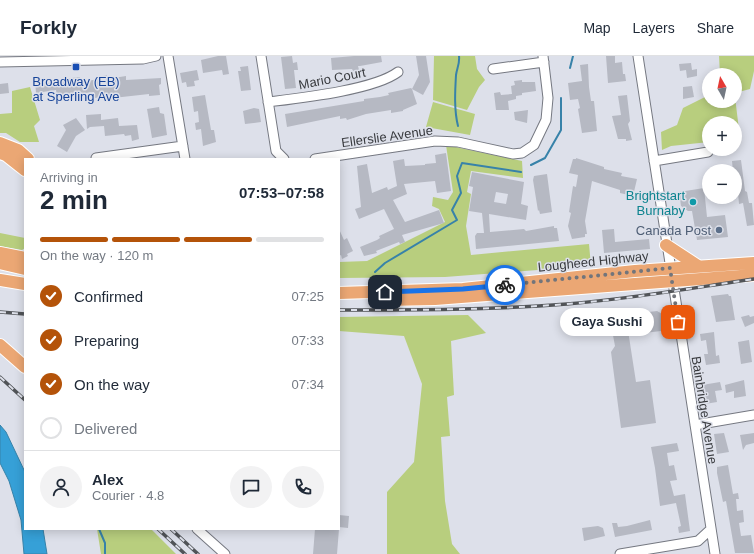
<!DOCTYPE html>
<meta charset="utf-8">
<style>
:root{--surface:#fff;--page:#f2f2f3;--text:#1f2937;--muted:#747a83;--line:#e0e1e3;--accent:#b45309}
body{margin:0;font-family:Helvetica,sans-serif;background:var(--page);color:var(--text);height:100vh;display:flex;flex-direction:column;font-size:15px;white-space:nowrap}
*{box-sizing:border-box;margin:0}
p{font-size:13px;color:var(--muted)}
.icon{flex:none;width:22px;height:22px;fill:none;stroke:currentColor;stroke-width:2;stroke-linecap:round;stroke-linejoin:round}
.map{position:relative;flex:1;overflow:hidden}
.side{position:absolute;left:24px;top:102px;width:316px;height:372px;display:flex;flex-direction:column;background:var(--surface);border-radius:0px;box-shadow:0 2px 10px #0003}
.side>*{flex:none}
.needle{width:26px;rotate:351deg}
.fabs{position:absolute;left:702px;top:12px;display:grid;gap:8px}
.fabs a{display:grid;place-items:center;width:40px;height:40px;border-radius:50%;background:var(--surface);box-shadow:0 2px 10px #0003;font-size:20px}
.pin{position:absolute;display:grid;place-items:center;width:34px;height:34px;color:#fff;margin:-17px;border-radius:8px;box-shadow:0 2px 6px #0006}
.courier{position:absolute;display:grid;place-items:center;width:40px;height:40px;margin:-20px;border:3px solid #1a73e8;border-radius:50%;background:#fff;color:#222;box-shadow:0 1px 5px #0007}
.bubble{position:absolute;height:28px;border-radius:14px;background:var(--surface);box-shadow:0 2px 10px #0003;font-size:13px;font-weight:800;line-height:28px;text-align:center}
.headline em{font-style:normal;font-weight:800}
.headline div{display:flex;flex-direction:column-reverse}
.headline{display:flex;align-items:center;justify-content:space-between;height:68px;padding:0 16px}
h1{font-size:26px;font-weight:800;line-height:30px}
.bar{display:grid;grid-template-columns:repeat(4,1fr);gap:6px 4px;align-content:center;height:48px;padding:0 16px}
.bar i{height:5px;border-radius:3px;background:var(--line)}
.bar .current{background:var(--accent)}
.bar p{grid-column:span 4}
.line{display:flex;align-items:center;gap:10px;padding:0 16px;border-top:1px solid var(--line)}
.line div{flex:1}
.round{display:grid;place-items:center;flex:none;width:42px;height:42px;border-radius:21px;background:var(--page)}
ol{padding:0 16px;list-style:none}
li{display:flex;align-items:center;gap:12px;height:44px}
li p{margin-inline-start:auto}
li .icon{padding:4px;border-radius:50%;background:var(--accent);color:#fff;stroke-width:4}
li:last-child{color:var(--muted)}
li i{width:22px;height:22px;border:2px solid var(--line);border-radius:50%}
header{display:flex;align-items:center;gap:24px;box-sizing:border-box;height:56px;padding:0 20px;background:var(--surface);border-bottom:1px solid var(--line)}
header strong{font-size:19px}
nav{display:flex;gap:22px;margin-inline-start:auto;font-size:14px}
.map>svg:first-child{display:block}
.green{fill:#b8ce7e}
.water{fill:#36a0d7;stroke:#3782a9}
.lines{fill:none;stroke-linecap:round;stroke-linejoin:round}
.stream{stroke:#3782a9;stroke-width:2}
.building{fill:#b6b9c3;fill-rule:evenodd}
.minor-casing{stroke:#757881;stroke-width:11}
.major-casing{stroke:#fff;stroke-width:14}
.minor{stroke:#fff;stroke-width:9}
.major{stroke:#eba774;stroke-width:12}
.rail-casing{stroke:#515458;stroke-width:3.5}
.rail{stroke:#dde0ea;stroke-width:2;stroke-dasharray:6;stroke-linecap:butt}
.done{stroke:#72757b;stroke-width:4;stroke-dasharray:0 7.2}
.route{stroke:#1a73e8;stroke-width:5}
.transit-dot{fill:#1a4fb4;stroke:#dde0ea;stroke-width:1.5}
.culture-dot{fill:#0f9aa8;stroke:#dde0ea;stroke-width:1.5}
.service-dot{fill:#5c6f8a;stroke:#dde0ea;stroke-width:1.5}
.labels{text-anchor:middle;stroke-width:3;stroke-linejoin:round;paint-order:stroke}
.street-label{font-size:13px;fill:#393b3f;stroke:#dde0ea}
.transit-label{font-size:13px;fill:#164399;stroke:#dde0ea}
.culture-label{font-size:13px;fill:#0d838f;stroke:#dde0ea;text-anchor:end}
.service-label{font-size:13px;fill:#4e5e75;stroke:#dde0ea;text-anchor:end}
</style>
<header>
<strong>Forkly</strong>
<nav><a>Map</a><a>Layers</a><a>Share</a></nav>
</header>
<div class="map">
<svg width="754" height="498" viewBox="0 0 754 498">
<rect width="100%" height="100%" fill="#dde0ea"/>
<path class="green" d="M434,0H475L477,13L485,24L479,31L467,54L433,44Z
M719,0H754V15L750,33L735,37V19H720Z
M30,31L40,64L34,70L39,86H20L6,77H0V58L12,57V35Z
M709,39V45H735V41L740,82L735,83V67H709V86L671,90L662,94L661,76L677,69L683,52Z
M433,46L475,58L470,79L426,71Z
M446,89L522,105L523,122L471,115L467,136L471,138L466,170L471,199L589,188L591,210L445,221L339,222V206L367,205L445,166L439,153L432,150L433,141L448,144L453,136Z
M0,177L25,182V192L22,194L0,190Z
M468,259L486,277L451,285L454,339L447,341L450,380L441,381L445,445L452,488L460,498H387V436L414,406L422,328L404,280L339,275V261Z
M97,473H151L176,498H101Z"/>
<path class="water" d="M0,369L6,376L25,416V473H43L47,498H24L21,464L9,425L0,407Z"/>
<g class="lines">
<path class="stream" d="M570,12L573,0
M458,70C454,54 455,36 456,19C457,12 460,7 459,0
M531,109L545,102L561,74V42
M375,216L385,207L457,164L452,154L461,137L457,120L462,107L521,116
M99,473L105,487V498"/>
</g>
<path class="building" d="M218,0H226L229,18L223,19L222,14L203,17L201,4Z
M292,0L293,7L297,6L298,14H294L296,32L285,33L281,1Z
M354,0H381L382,6L360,10H358L359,14L353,15L352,13L332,14L331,2Z
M416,0H426L430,26L423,39L412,33L417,48L403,54V55L391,57V54L366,58L347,64L346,62L340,63V60L287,71L285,58L364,45V43L380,41L389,39L388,37L411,32L412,33L419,19Z
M606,0H615V7L622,6L623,18H625L626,25L608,27Z
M691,7L692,14L697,13V20L687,22L686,14L680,15L679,8Z
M588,8L589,31L591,45H594L597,75L582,77L578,53L580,52L578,43L570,44L568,27L582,25L580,9Z
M248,10L251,34L241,35L238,15H241L240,11Z
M197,14L199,24L194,25L195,30L187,31L186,26L182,27L180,17Z
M107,19V23L126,20V24L161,22V28L159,29L160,39L149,40V38L113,42L112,39L95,42L94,36L57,40L56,34L36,37L35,25L41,23L46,22L47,27L64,26L63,23L80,21L81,26L99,23V21Z
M522,24V26H535L536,35L522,37V39L516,40V43L508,45L509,54H496L494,37L500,36L501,39L512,38L511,30L515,29L514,25Z
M8,27L9,37L0,38V28Z
M692,30L694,41L683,43V31Z
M205,39L211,74H214L216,86L203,90L201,73L196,74L195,67L199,66L198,55L194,56L192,41Z
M627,39L630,65L628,68L632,84L626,85V83H618L612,60L621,59L618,40Z
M159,51L160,57L164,58L167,79L152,82L147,53Z
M254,52L259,53L261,66L245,68L243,55Z
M528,54L527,67L515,64L514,56Z
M101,58V64L118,62L119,70L137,69L139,83L132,85L131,79L125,80L124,78L105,80L104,70L90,71L87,73L86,59Z
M76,62L85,74L76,80L67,96L57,90L66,74L63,69Z
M446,97L451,135L437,137L435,125L404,128L407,138L393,144L405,166L439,154L444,167L402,179L405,186L400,188L399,186L376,195L377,197L364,200L360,191L377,184L380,182L379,180L394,173L384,153L359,163L355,153L361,151L357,110L367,108L372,137L387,131L388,134L397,130L393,105L404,103L405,110L425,109V108L436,107L435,99Z
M576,102L604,111V113L622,117L621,120L637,123L633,140L620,137V134L592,125L585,165L587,178H585V181L572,183L568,170L571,157L569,156L573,130L576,131L578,119L569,117L573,103H576Z
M741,104L745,135L747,136L749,147H752L754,169L747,170L743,147L739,148L738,137H735V115H733L732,105Z
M472,116L524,126L521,148L528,150L526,164L489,158L490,176L524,173L526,175L554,170V172H557L559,185L476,193L475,180L477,177H484L482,157L469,155L473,131L469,130ZM496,136L508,138L506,148L494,146Z
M547,118L552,156L540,158L539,154L538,155L533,124L534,120Z
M704,132L707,161L725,159L728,181L697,184L692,155H688L681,150L679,136Z
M339,173L344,184L347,182L353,195L347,198L348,200L342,203L341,199L339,200Z
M614,173L615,186L649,183L650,193L604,197L602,174Z
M728,238L729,240H731L735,264L716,266L711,240Z
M657,255L664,259L665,269L661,275L644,277L638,273L637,264L641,257Z
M749,259L750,261L754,260V267L745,271L741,261Z
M627,268L636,326L650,324L656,367L621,372L611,296L615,290L612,274L615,270Z
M714,276L716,300L719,299L720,307L706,309L704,298H708L706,284L701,285L700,278Z
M749,284L752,306L741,308L738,286Z
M744,324L746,340L734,342V335L726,337L725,329Z
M720,326L722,334L715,335L717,346L705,348L702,329Z
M724,377L729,396L717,398L714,378Z
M754,377V387L746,389L743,394L740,379Z
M677,387L679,395L667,397L669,410L674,409L677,424L670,425L674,440L685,438L690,475L679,477L678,471L681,470L676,447L660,450L655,412L651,391Z
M728,409L733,438L738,437L739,443H736L737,455L743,454L744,466L739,467L741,480L751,479L754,497H735L726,445L723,446L717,417V411Z
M339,459L349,460L348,472L339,471Z
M650,464L652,474L615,481L612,467H617L618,471L627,470Z
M598,470L603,472L605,480L584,485L582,472Z
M315,473H339L337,498H313Z"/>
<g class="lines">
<defs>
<path id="minor" d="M168,0L185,103
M261,0L276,95L284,103
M638,0L715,498
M0,6L143,3L156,0
M493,13L544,6
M268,46C300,42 374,34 398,16
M96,102L183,90
M315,103L435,85L458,86L513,98L522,97L534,89L546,64L548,42L543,0
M654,105L708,96
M695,369L754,359
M197,473L225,498
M620,498L698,485L711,473"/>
<path id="major" d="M0,87L18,94L28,103
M0,97L6,99L25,114
M666,189L698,210
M0,197L25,202
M0,207L25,213
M0,224L25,228
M339,237L463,233L635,215L754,207
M384,244L435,243L754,219
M0,289L25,311"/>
</defs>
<use href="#minor" class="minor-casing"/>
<use href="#major" class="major-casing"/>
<use href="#minor" class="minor"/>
<use href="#major" class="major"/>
<defs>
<path id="rail" d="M339,254C415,254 491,254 567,248C630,243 692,232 754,223
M0,256L25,258
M0,321L25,344
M158,473L185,498
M171,473L198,498"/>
</defs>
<use href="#rail" class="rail-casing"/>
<use href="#rail" class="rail"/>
</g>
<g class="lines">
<path class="done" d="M505,229L670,212L678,266"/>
<path class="route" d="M385,236L463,233L505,229"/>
</g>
<rect class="transit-dot" x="72" y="7" width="8" height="8" rx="2"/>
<circle class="culture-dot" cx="693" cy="146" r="4"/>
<circle class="service-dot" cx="719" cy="174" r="4"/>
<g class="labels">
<g class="street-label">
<text transform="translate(332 22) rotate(-11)" y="5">Mario Court</text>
<text transform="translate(387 80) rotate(-8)" y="5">Ellerslie Avenue</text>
<text transform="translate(593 205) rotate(-6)" y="5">Lougheed Highway</text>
<text transform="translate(705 354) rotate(81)" y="5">Bainbridge Avenue</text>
</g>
<g class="transit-label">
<text x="76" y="30">Broadway (EB)<tspan x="76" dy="15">at Sperling Ave</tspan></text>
</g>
<g class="culture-label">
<text x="685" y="144">Brightstart<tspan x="685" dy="15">Burnaby</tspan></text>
</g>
<g class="service-label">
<text x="711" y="179">Canada Post</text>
</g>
</g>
</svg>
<div class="fabs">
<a><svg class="needle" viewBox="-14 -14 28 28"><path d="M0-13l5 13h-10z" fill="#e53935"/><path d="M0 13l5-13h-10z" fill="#747a83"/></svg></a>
<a>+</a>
<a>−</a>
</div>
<div class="pin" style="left:678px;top:266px;background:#ea580c"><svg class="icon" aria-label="bag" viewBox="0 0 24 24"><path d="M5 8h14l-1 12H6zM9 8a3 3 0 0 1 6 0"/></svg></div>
<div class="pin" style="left:385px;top:236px;background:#1f2937"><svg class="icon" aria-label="home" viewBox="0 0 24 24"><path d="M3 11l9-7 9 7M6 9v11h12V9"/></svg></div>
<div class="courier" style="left:505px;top:229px"><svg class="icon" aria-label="bike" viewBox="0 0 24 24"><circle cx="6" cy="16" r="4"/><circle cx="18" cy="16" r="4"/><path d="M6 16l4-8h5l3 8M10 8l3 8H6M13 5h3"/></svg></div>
<div class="bubble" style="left:560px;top:252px;width:94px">Gaya Sushi</div>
<section class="side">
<div class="headline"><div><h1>2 min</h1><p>Arriving in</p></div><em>07:53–07:58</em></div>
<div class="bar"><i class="current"></i><i class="current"></i><i class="current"></i><i></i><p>On the way · 120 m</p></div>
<ol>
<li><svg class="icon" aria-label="check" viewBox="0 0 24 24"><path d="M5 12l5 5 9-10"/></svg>Confirmed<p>07:25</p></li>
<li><svg class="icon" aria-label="check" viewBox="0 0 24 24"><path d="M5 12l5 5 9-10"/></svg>Preparing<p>07:33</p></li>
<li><svg class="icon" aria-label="check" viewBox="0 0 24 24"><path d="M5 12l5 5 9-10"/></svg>On the way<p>07:34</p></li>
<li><i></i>Delivered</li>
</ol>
<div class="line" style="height:72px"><a class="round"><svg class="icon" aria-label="person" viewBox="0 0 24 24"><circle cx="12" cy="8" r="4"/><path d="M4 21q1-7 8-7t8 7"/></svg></a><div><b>Alex</b><p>Courier · 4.8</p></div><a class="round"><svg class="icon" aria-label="chat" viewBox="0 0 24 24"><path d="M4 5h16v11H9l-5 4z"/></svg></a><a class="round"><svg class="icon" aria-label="phone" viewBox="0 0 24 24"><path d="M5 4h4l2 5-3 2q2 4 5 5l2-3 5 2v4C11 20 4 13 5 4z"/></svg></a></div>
</section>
</div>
